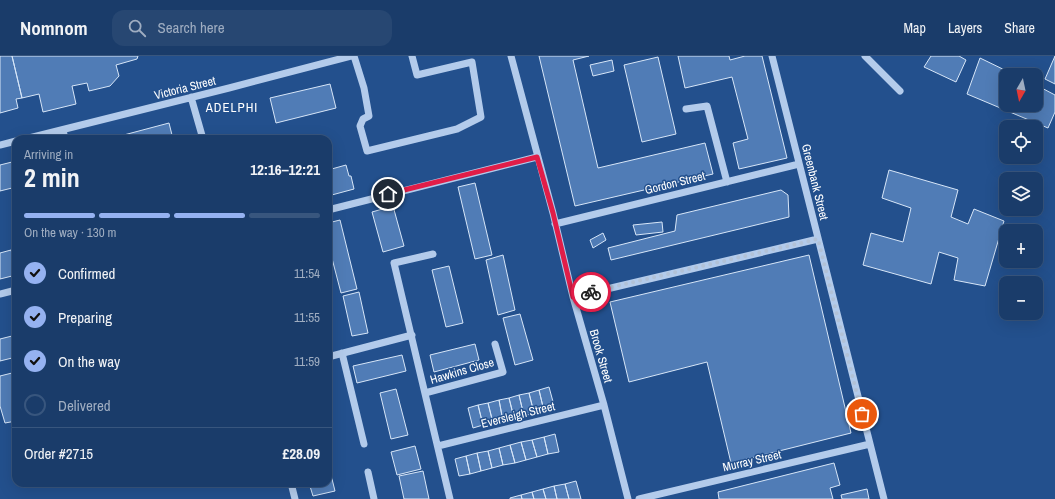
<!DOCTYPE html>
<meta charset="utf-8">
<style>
:root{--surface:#1a3c6a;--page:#274772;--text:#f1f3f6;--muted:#9fadc1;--line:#38567e;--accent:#95b2f1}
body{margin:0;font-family:"Archivo Narrow",sans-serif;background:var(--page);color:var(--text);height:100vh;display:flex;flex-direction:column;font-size:15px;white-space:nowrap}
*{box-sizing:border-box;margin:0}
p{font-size:13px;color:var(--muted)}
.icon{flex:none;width:22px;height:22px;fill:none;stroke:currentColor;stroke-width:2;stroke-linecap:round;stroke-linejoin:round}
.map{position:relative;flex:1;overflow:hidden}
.details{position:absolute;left:12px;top:79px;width:320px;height:352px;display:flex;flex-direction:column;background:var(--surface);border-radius:12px;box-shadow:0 4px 16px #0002,0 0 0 1px var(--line)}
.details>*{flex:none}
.needle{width:26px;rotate:189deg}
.buttons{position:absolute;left:999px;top:12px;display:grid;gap:8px}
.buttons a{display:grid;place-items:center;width:44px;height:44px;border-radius:8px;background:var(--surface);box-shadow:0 4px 16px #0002,0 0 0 1px var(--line);font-size:20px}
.pin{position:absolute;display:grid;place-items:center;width:34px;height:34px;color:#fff;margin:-17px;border:2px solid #fff;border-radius:50%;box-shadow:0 1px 4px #0007}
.courier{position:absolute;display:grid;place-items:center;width:40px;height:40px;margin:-20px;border:3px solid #e11d48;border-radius:50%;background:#fff;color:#222;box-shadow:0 1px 5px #0007}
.overview em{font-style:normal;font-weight:800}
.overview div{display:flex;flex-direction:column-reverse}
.overview{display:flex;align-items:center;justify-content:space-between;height:68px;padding:0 12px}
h1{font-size:26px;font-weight:800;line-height:30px}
.bar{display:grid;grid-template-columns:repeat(4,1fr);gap:6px 4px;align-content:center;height:48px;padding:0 12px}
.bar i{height:5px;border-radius:3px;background:var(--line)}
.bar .selected{background:var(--accent)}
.bar p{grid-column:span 4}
.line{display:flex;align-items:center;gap:10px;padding:0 12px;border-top:1px solid var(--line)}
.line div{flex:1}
ol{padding:0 12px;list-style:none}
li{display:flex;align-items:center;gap:12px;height:44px}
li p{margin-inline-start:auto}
li .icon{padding:4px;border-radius:50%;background:var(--accent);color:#111;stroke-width:4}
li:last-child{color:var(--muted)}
li i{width:22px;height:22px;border:2px solid var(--line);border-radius:50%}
header{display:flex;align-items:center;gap:24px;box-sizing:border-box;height:56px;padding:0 20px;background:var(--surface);border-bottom:1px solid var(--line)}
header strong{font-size:19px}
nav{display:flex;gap:22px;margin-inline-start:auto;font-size:14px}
.search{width:280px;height:36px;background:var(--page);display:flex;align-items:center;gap:10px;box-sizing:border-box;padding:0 14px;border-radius:12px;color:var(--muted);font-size:15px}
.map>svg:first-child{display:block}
.building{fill:#507cb6;stroke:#d7e6f8}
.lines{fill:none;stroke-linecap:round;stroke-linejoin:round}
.minor{stroke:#b3cbeb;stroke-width:7}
.done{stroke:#b2c2d7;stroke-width:4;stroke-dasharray:0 7.2}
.route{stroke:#e11d48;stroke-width:5}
.labels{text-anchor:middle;stroke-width:3;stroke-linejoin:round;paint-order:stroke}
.street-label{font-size:12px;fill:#fff;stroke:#23508d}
.neighbourhood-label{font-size:13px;letter-spacing:1px;fill:#fff;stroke:#23508d}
</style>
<header>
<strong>Nomnom</strong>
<div class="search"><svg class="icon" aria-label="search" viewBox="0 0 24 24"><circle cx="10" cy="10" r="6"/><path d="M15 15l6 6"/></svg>Search here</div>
<nav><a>Map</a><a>Layers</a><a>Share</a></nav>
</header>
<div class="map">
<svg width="1055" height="443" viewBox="0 0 1055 443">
<rect width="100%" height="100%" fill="#23508d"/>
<path class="building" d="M0,0H12L22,42L16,43L18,52L0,57Z
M12,0H138L137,3L116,9L119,20L110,30L89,35L87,27L72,30L76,48L43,56L39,38L22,42Z
M539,0H589L573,4L598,112L705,87L713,118L575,150Z
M678,0H729L730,4L745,0H762L787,102L739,113L733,87L748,83L732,21L685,32Z
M931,0H959L966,4L956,26L924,11Z
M1055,0V28L1045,23Z
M658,1L676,78L642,86L624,9Z
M980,2L1015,19H1006V49H1036V29L1055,39V56L1048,72L967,38Z
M612,4L614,15L593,20L590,9Z
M330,28L336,52L276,67L270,42Z
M169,67L173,83H121L120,80Z
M16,105V131L0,135V109Z
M346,109L349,120H351L354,133L328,140V114Z
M889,114L958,134L951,161L968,168L974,153L1004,165L985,230L954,224L958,202L939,196L931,228L863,209L871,177L903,186L911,152L882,142Z
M475,127L492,199L475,203L458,131Z
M781,134L788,139L789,161L611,204L608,192L675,175L677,159Z
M393,150L404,190L383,196L372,156Z
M340,164L357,233L341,237L328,187V167Z
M662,166L663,176L636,179L633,169Z
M603,177L606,184L593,192L590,184Z
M11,194L16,214V219L0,223V197Z
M503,199L515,254L498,259L486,204Z
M809,199L851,377L731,407L707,306L629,326L610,246Z
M449,210L463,267L446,271L432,214Z
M359,236L368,277L352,280L343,240Z
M520,258L533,304L515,309L503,262Z
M16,279V301L0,305V283Z
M475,288L479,304L434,316L430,299Z
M402,299L406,315L357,327L353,310Z
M16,316V365L5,367L0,350V320Z
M549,331L555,353L544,355L539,334Z
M396,333L408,379L391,383L380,337Z
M539,334L544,355L534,357L529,337Z
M529,337L534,357L524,360L519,339Z
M519,339L524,360L514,362L509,342Z
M509,342L514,362L503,365L499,344Z
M499,344L503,365L493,367L488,347Z
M488,347L493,367L483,369L478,349Z
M478,349L483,369L473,372L468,352Z
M555,378L559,396L548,398L544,381Z
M544,381L548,398L537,401L532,384Z
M532,384L537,401L526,404L521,386Z
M521,386L526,404L515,407L510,389Z
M510,389L515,407L503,409L499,392Z
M415,390L421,413L397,419L391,396Z
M499,392L503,409L492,412L488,395Z
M488,395L492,412L481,415L477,397Z
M477,397L481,415L470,418L466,400Z
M466,400L470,418L459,420L455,403Z
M834,407L840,429L830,432L833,443H719L718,436Z
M329,411L335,435L313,440L309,427H328V412Z
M423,415L429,443H404L399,420Z
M576,425L581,443H569L565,428Z
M565,428L569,443H557L554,430Z
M554,430L557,443H546L543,433Z
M543,433L546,443H534L532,436Z
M867,433L869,443H842L841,439Z
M532,436L534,443H522L521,439Z
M521,439L522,443H510V442Z"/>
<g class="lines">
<path class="minor" d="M354,0L364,32L369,60L363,63L360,70L367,95L457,73L481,61L472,6L417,19L412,0
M511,0L553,157L573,241L604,349L628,443
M772,0L884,443
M865,0L900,35
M191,41L203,83
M686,53L707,50L727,126
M63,74L65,83
M25,83L229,32L351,0
M0,89L16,85
M328,154L537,101
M555,168L799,108
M433,198L394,207L450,443
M0,238L16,234
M573,241L818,183
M342,297L364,388
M328,301L412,279
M425,337L503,316L495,288
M438,390L604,349
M368,416L374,443
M291,427L295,443
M639,443L870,388"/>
</g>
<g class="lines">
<path class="done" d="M591,236L818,183L862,358"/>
<path class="route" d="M388,138L537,101L553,157L573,241L591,236"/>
</g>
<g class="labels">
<g class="street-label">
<text transform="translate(185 32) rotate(-14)" y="4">Victoria Street</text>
<text transform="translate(815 126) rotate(76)" y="4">Greenbank Street</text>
<text transform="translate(675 127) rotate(-14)" y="4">Gordon Street</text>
<text transform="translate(601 300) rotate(74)" y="4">Brook Street</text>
<text transform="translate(462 315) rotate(-16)" y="4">Hawkins Close</text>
<text transform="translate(518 359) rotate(-14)" y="4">Eversleigh Street</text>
<text transform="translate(752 405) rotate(-13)" y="4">Murray Street</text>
</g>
<g class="neighbourhood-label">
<text x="232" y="56">ADELPHI</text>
</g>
</g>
</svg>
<div class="buttons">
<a><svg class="needle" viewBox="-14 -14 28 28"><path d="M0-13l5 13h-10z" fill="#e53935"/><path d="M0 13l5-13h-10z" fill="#9fadc1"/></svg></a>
<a><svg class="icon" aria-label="locate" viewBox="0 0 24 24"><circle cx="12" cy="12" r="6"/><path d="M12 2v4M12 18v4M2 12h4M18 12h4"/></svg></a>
<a><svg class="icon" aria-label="layers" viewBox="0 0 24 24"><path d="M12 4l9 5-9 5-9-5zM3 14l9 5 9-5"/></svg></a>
<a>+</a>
<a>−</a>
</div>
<div class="pin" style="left:862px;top:358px;background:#ea580c"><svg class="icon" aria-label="bag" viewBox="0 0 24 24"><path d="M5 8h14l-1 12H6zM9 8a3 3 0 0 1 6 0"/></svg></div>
<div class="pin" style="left:388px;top:138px;background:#1f2937"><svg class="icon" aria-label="home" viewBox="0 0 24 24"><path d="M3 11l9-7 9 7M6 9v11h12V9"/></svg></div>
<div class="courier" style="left:591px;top:236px"><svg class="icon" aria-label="bike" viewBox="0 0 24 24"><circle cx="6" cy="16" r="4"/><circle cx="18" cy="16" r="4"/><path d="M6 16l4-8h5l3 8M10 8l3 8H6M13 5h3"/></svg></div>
<section class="details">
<div class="overview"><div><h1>2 min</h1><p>Arriving in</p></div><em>12:16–12:21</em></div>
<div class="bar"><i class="selected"></i><i class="selected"></i><i class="selected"></i><i></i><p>On the way · 130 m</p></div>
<ol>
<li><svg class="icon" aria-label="check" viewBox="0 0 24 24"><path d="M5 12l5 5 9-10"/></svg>Confirmed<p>11:54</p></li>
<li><svg class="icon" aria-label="check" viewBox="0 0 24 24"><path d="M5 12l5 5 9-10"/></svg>Preparing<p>11:55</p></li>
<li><svg class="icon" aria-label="check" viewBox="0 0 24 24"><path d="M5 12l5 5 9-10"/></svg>On the way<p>11:59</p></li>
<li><i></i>Delivered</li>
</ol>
<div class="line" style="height:52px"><div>Order #2715</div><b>£28.09</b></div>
</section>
</div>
